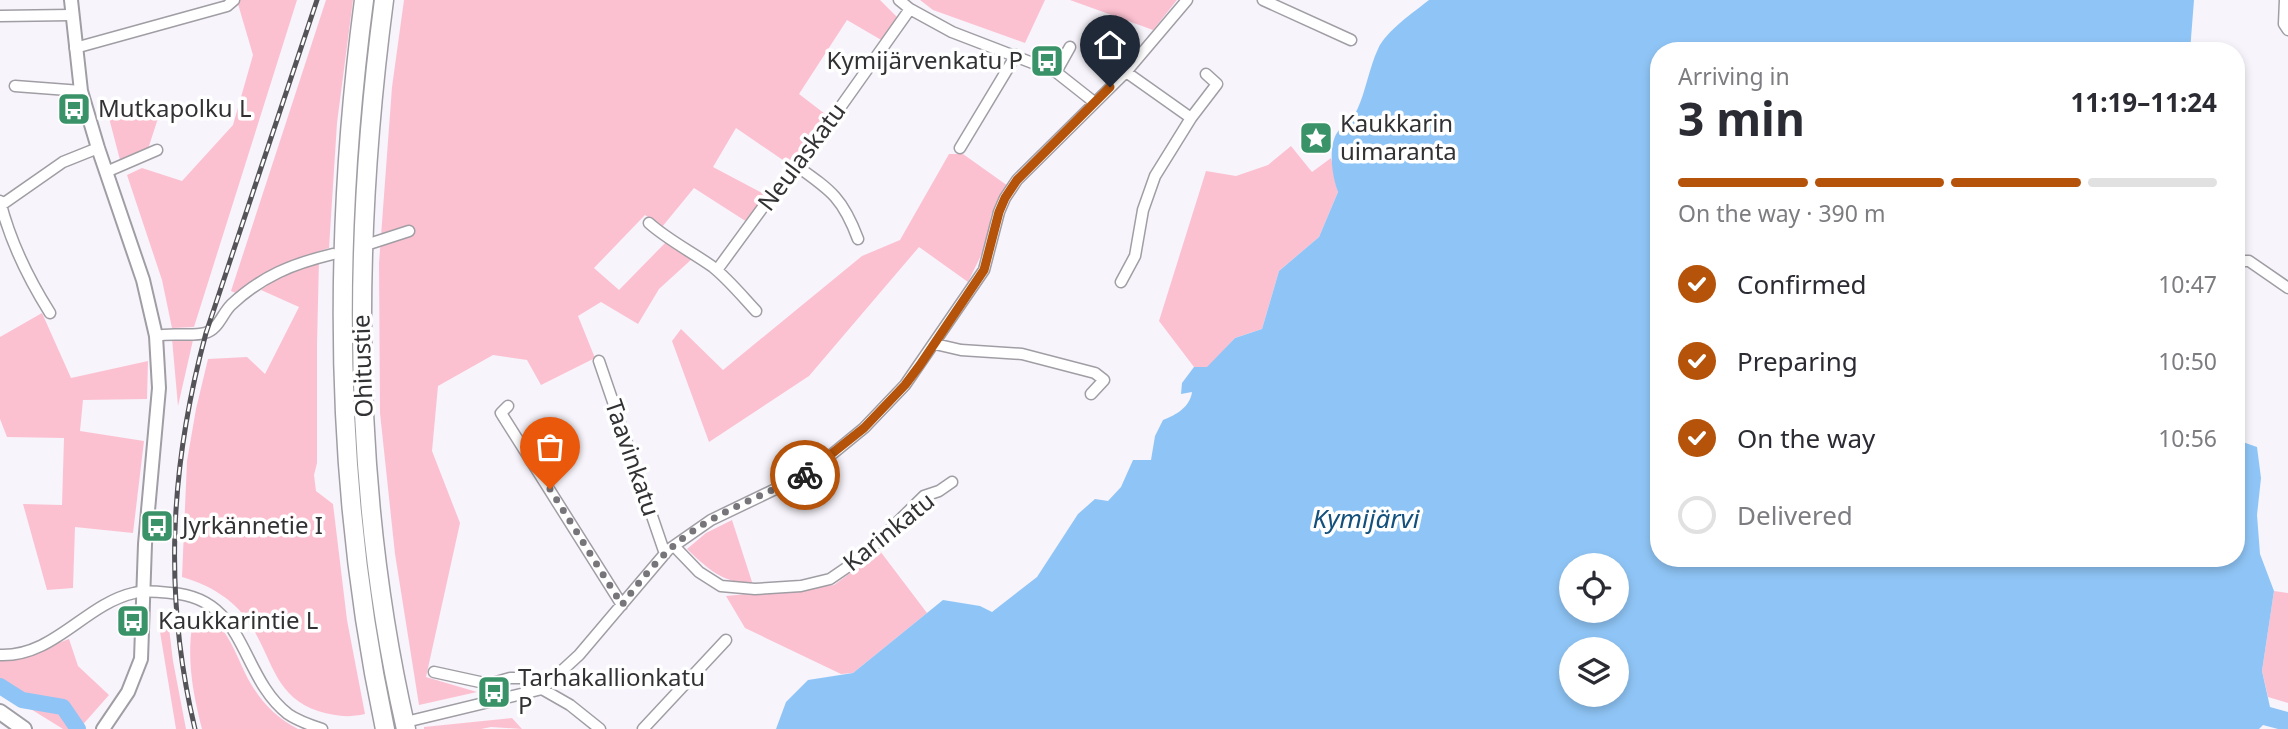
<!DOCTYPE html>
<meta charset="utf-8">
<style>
:root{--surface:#fff;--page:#f2f2f3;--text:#2b2b33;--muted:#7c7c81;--line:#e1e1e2;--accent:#b45309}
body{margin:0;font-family:"Noto Sans",sans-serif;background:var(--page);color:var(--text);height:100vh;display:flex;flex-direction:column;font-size:26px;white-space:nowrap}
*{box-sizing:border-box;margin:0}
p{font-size:23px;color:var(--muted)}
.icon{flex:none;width:38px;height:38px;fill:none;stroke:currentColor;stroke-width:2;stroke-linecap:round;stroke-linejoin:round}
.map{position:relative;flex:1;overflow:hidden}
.drawer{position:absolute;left:1650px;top:42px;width:595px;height:525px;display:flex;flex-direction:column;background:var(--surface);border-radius:28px;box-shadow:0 4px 10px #0003}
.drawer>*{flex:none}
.controls{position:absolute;left:1559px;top:553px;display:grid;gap:14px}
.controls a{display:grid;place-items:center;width:70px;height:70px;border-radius:50%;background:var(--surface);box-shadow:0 4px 10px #0003;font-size:35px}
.pin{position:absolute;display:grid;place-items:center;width:60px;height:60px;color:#fff;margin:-72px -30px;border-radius:50% 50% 50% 0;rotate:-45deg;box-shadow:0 0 7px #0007}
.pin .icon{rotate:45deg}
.courier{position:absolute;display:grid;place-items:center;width:70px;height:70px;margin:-35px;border:5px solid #b45309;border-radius:50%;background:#fff;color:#222;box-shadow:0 2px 9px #0007}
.summary em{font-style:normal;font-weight:700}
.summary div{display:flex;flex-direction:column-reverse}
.summary{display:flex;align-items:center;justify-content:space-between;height:119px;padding:0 28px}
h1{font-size:46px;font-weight:700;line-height:52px}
.bar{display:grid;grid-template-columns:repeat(4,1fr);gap:10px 7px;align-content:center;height:84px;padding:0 28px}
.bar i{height:9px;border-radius:5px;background:var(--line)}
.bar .on{background:var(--accent)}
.bar p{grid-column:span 4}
ol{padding:0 28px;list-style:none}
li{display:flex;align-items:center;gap:21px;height:77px}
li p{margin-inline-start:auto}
li .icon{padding:7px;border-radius:50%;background:var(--accent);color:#fff;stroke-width:4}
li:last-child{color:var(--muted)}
li i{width:38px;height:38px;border:4px solid var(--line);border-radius:50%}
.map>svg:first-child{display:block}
.green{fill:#fcc1d1}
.water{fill:#8fc5f6;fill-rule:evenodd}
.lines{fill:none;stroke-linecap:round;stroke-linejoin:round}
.river{stroke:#8fc5f6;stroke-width:16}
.minor-casing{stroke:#a09ea4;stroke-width:13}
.tertiary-casing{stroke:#a09ea4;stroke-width:16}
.secondary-casing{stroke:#a09ea4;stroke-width:18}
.motorway-casing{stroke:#a09ea4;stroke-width:21}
.minor{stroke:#fff;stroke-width:10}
.tertiary{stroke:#fff;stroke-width:12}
.secondary{stroke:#fff;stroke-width:14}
.motorway{stroke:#fff;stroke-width:18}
.rail-casing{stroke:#545357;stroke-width:5}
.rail{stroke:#fff;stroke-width:2.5;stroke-dasharray:8;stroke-linecap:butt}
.done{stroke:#77757a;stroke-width:7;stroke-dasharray:0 12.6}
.route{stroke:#b45309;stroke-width:9}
.labels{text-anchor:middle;stroke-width:7;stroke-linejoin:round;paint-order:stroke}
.poi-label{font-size:24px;fill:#323134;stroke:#fff;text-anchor:start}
.street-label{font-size:24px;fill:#323134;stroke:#fff}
.water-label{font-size:26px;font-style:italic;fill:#13507c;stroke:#fff}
</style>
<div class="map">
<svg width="2288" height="729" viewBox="0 0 2288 729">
<rect width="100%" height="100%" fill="#f7f4fb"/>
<path class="green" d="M240,0H297L194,327L172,328L162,280L127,175L142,168L182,181L233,125L253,55L238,4Z
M326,0H353L337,123L329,248C291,259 270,272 238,294L231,291Z
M404,0H880L898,18L883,41L847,20L799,94L829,117L793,167L736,128L713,167L768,196L747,222L694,188L662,227L645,215L594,268L619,290L667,241L693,258L659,289L638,324L601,302L578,316L595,358L541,385L527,360L493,355L438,386L432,451L460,523L426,677L477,692L419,705L395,554L380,413L379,263L392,87Z
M920,0H1045L1025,43L933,10Z
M1070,0H1177L1153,30Z
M163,103L148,149L120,160L109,118Z
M1291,146L1312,172L1331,158C1334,170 1334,181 1338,192L1319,237L1279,271L1262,329L1235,338L1207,368L1194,367L1159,321L1206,171L1236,176L1268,165Z
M949,154H963L1008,186L991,215L987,243L968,282L919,247L809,376L709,442L672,341L681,329L723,370L862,256L900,240Z
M319,260L317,345V463L314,475L316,491L333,504L347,620L365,714C347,718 336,716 318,711C273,696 272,655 248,621C232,598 209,585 182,577L187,461L196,409L208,359L247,357L265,374L299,307L261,290L286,271Z
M42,313L71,378L148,361L147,399L83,400L80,431L144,441L133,533L75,527L73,588L47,590L23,504L62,505L64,438L7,437L0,419V337Z
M172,339L193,340L178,406Z
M732,520L753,585C721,581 710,571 687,549L706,533Z
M880,551L927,613L853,673L841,674L745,628L726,596L834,585Z
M2274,591L2288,593V703L2268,697L2262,671Z
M207,615C230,629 238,662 251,684C263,704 278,719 298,729H202C193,694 186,657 193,621Z
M168,620L173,661L186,729H176L160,632Z
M69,639L78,666L109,695L79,729H63L0,690V660L15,659Z
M512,718L522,729L491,727L481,729H424V727Z"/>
<path class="water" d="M1429,0H2194L2190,51H1659V558H2236L2237,440L2257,447L2261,478L2257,515L2260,554L2274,591L2262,671L2270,707L2288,712V729H2278L2263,725L2259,729H776L786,702L808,680L853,673L943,600L980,606L992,612L1037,577L1078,514L1095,499L1108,501L1121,487L1133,460H1151L1155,436L1163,420C1176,415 1190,407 1192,392L1181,394L1182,383L1194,367H1207L1235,338L1262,329L1279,271L1319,237L1338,192C1332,177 1327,144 1339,130C1344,123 1352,119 1357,110C1366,91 1369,68 1378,49C1386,31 1414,12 1429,0ZM1617,565V611H1572V565ZM1617,649V695H1572V649Z"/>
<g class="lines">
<path class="river" d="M0,686L22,700L63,707L78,729"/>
<defs>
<path id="minor" d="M899,0L910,9L952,32L1056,72L1094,102
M1263,0L1351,40
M2285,0L2284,24L2288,30
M0,16L71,15
M75,48L227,6L234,0
M1056,72L1070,47
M15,86L81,91
M1191,118L1217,84L1206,74
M960,148L1016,55
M798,167C832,191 843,199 858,239
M106,172L157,150
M0,201C10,241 28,278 50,313
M0,206L63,162L98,148
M649,223C668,240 692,252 713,267C729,280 742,296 756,311
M372,243L409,231
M2236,266L2243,261H2249L2288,288
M717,270L766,203L798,167L910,9
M1121,282L1135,256L1143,210L1155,176L1191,118L1126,72
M156,336C172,332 191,337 205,333C218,330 222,314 231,305C262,276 292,264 333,254
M935,344L961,350L1022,354L1095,373L1104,380L1091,394
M599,361L665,554
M508,406L501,413L622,605
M674,546L699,572L721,586L755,589L801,586L830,579L862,557L924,496L939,491L952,482
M0,655C54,657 85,604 134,593C145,590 160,592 171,593C247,598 239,676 288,714C298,721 310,725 322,729
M434,672L489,684L510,678H524L528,680L531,692
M542,689L570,705L600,729
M414,720L542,689L579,655L668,550L711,520L809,473L864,428L905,385L984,270L999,212L1005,198L1017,180L1126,72L1187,0
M643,729L726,640"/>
<path id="tertiary" d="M71,0L81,91L98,148L143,280L156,336L159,388L145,544L141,659L128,692L103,729"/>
<path id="secondary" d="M0,712L24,729"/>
<path id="motorway" d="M364,0C332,243 334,489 385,729
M384,0C352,242 351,490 406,729"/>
</defs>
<use href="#minor" class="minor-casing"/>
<use href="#tertiary" class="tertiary-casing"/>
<use href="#secondary" class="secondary-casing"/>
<use href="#motorway" class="motorway-casing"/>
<use href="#minor" class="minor"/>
<use href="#tertiary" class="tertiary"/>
<use href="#secondary" class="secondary"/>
<use href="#motorway" class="motorway"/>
<defs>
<path id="rail" d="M195,729C163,595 170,466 206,333L317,0"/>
</defs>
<use href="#rail" class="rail-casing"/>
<use href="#rail" class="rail"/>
</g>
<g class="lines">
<path class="done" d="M550,489L622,605C642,578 665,549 693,531C727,508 768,493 805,475"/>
<path class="route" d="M805,475L864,428L905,385L920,365L984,270L999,212L1005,198L1017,180L1110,87"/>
</g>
<defs>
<symbol id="bus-square" viewBox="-11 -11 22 22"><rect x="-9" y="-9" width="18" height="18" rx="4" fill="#3a9368" stroke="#fff"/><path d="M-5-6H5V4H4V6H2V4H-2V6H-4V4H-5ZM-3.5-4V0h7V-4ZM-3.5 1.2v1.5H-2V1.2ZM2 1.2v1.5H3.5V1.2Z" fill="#fff"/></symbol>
<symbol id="sight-square" viewBox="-11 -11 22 22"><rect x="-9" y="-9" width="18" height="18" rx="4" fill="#3a9368" stroke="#fff"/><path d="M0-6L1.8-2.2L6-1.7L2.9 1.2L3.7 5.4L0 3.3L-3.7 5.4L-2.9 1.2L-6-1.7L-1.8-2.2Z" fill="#fff"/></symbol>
</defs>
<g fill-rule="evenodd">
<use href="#bus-square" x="1028" y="42" width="38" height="38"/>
<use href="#bus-square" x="55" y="90" width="38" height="38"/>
<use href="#sight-square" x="1297" y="119" width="38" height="38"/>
<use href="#bus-square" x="138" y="507" width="38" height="38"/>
<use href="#bus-square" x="114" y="602" width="38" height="38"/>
<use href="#bus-square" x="475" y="673" width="38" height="38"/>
</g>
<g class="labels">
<g class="poi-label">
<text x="1023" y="69" text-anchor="end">Kymijärvenkatu P</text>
<text x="98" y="117">Mutkapolku L</text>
<text x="1340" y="132">Kaukkarin<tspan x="1340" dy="28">uimaranta</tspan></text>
<text x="182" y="534">Jyrkännetie I</text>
<text x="158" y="629">Kaukkarintie L</text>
<text x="518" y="686">Tarhakallionkatu<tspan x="518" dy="28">P</tspan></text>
</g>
<g class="street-label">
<text transform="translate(802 157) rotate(-53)" y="8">Neulaskatu</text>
<text transform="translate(363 366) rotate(-92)" y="8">Ohitustie</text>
<text transform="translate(632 458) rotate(71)" y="8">Taavinkatu</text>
<text transform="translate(889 532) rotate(-39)" y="8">Karinkatu</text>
</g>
<g class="water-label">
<text x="1366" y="528">Kymijärvi</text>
</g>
</g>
</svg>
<div class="controls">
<a><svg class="icon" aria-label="locate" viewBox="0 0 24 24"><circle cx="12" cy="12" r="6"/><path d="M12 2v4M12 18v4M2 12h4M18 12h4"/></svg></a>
<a><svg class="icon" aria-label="layers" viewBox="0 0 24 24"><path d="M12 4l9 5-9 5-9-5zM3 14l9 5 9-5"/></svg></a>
</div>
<div class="pin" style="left:550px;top:489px;background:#ea580c"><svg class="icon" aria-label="bag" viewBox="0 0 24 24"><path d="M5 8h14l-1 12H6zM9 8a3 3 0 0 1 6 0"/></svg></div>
<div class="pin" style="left:1110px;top:87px;background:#1f2937"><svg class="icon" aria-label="home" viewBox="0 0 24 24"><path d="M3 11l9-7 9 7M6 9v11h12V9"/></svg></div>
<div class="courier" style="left:805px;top:475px"><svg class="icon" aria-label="bike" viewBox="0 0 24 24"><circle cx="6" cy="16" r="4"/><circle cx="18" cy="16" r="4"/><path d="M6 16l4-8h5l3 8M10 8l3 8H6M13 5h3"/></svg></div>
<section class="drawer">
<div class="summary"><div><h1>3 min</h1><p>Arriving in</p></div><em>11:19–11:24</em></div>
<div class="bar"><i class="on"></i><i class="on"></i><i class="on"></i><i></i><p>On the way · 390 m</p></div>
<ol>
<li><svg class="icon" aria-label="check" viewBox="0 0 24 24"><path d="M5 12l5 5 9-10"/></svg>Confirmed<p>10:47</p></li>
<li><svg class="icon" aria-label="check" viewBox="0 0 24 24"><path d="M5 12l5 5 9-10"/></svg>Preparing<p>10:50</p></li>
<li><svg class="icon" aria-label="check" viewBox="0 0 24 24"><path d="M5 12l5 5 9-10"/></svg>On the way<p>10:56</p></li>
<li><i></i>Delivered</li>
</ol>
</section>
</div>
